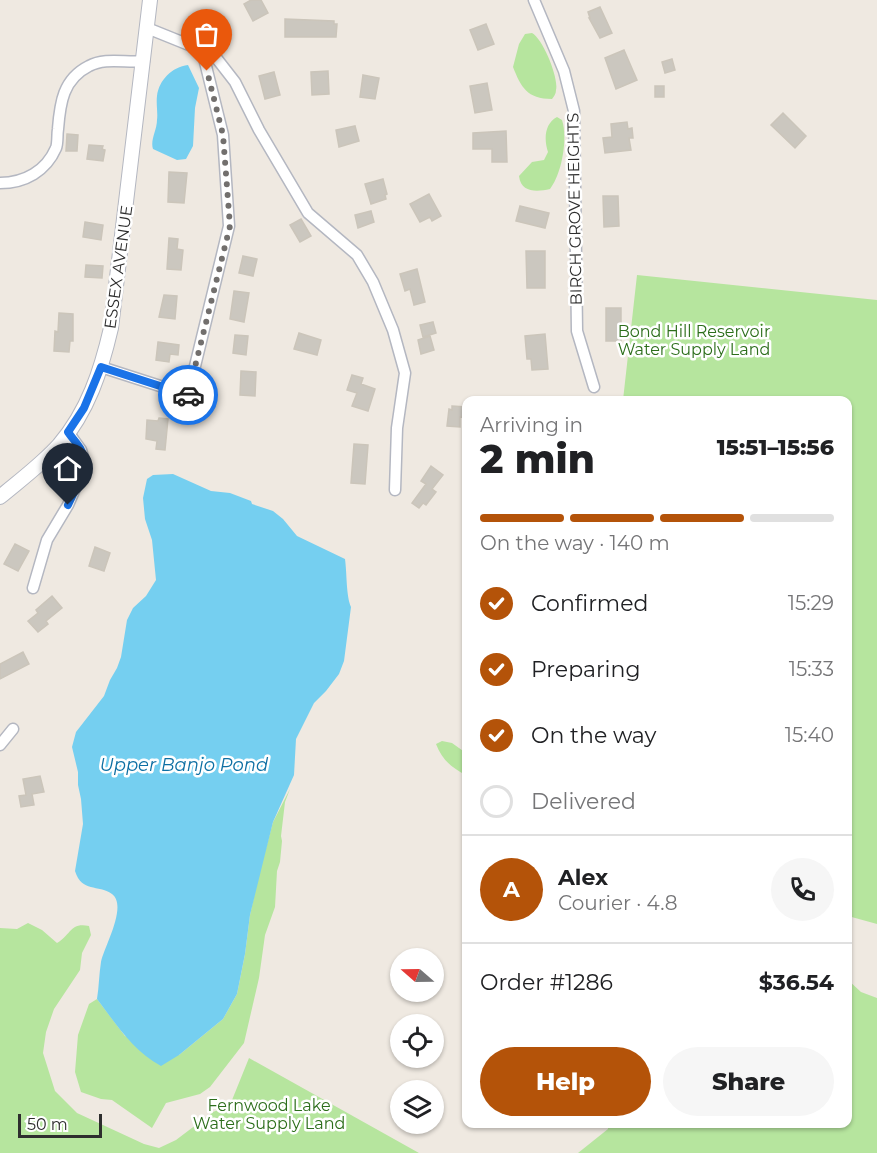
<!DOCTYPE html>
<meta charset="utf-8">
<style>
:root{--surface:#fff;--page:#f6f6f6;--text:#202124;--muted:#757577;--line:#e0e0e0;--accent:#b45309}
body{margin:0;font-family:Montserrat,sans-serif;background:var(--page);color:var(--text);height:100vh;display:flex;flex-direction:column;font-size:22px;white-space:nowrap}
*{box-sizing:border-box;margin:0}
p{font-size:20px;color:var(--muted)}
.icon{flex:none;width:33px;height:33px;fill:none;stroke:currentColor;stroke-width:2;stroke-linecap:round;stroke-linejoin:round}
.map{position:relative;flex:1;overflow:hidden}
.side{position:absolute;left:462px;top:396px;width:390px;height:732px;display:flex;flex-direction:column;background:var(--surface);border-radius:12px;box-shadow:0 2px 4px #0004}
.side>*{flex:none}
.needle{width:39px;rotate:290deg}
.tools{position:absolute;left:390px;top:948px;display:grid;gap:12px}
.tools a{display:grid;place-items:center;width:54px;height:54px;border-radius:50%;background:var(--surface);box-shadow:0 2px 4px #0004;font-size:30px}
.scale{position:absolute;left:18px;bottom:15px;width:84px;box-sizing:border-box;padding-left:6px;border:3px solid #2e2e2e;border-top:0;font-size:16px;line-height:21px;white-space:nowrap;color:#2e2e2e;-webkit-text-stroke:4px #fff;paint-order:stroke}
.pin{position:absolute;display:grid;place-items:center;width:51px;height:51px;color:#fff;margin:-62px -26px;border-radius:50% 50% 50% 0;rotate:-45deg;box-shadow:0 0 6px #0007}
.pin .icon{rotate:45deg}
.courier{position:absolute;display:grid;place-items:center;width:60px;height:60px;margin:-30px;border:4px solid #1a73e8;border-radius:50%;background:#fff;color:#222;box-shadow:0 2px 8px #0007}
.headline em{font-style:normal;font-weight:800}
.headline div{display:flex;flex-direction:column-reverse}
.headline{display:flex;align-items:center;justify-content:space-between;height:102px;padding:0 18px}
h1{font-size:39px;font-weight:800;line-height:45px}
.bar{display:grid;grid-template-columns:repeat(4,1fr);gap:9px 6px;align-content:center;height:72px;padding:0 18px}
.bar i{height:8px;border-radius:4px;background:var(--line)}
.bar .selected{background:var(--accent)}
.bar p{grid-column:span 4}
.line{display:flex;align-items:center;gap:15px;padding:0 18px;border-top:2px solid var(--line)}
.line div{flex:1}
.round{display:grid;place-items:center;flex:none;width:63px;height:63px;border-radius:32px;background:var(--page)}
ol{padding:0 18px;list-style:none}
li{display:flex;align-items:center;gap:18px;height:66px}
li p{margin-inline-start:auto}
li .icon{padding:6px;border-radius:50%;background:var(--accent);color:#fff;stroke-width:4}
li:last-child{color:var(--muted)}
li i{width:33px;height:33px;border:3px solid var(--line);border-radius:50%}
.cta{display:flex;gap:12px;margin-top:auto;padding:12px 18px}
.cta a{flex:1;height:69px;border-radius:36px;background:var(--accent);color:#fff;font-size:24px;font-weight:800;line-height:69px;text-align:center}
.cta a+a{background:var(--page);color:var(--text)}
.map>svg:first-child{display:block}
.green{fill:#b6e59e}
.water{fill:#75cff0}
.building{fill:#cbc7bf;stroke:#cbc5ba;stroke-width:1.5}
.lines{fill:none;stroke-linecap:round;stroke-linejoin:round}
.street-casing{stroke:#b4b7c1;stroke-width:13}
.secondary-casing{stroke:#b4b7c1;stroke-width:16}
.street{stroke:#fff;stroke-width:10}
.secondary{stroke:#fff;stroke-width:14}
.done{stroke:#726f6d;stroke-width:6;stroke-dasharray:0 10.8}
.route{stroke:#1a73e8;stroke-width:8}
.labels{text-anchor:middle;stroke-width:5;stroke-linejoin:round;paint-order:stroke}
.street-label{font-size:16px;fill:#2e2e2e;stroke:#fff}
.park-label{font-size:16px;fill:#2c6e1b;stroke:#fff}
.water-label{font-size:18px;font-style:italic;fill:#0d6fa3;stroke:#fff}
</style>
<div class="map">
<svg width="877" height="1153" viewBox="0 0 877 1153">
<rect width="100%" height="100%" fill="#efe9e1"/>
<path class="green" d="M532,33C543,39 559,78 556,90C556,94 554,96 552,99C527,99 521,87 513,67L519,44L525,34Z
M557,117L562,120C568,138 562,174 550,189C537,192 521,193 519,176L532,162L544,160L548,152C544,140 544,124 557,117Z
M637,275L877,300V924L848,916V400H623Z
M442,741L452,743L466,753V775C452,768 442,760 436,744Z
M290,789L285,802L281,836L282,841L280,862L277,871L275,907L265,935L259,978L244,1043L210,1087L200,1094L166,1103L152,1128L112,1100L101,1099L81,1092L75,1072L78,1035L89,1004L97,999L125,1036L179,1055L223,1019L237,994L245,954L250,915L258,878L273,822Z
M28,923L42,930L57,943C71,935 70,922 89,926L91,935L82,953L80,970L54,1009L46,1032L43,1053L55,1091L77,1113L144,1144L159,1148L176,1140L213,1112L230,1105L249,1058L419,1153H0V928L17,929Z
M848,980L861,992L877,998V1153H578L608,1129V1124H848Z"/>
<path class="water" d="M188,65L199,88L195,108L193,146L186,159L177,160L153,149C150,140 157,130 157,120C158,113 156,104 157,96C159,80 172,67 188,65Z
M173,474L211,491L230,493L251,501L252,504L273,511L283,519L297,536L345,559C347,573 346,596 351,607L344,661L339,674L326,691L314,703L296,739L294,775L273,822L250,915L245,954L237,994L223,1019L179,1055L161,1066C133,1051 116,1024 97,999C99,987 99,974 101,962C104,947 128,906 112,894C98,884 82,893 75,871L83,824L81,799L78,785V772L72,747L76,732L104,696L110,680L117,668L121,657L127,620L133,608L146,596L156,580L152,540L145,519L143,498L147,479L153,475Z"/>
<path class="building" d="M251,0H261L268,13L253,21L244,4Z
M600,7L612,33L600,38L589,18H590L588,12Z
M195,14L215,17L213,33L192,30Z
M285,19L334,21V24H337L336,37H285Z
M486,24L494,44L478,50L470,30Z
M624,50L637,80L616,89L605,58Z
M672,59L675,70L665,73L662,62Z
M328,71L329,94L312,95L311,72Z
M274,72L280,95L265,99L259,76Z
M363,75L379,78L375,99L360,97Z
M487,83L492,110L475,113L470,86Z
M655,86H664V97H655Z
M783,113L806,136L795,148L771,125Z
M627,122L628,129L632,128L633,138H629L631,150L605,153L603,138L612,137L611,124Z
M355,126L359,141L339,147L336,130Z
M506,131L507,162H492V149H473V133Z
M67,134L78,135L77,151H66Z
M89,145L103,146L102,149L105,150L103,161L87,159Z
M169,172L187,173L184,203L168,202Z
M383,179L387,194L385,195L386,199L371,204L365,184Z
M429,194L441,216L432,221L430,217L420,222L410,204Z
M603,196H618L619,226L604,227Z
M520,206L549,213L545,228L516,221Z
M371,211L374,222L358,228L355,215Z
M301,219L311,236L300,242L290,225Z
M85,222L103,225L101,240L83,237Z
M169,238L178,239L177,249L183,250L181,270L167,269Z
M526,251H545V288H527Z
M243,256L257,259L253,276L239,273Z
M86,265L103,266L102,278L85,277Z
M417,269L425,302L414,305L410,289L405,291L400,274Z
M234,291L249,293L244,322L230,319Z
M164,295L177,296L175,319L159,317Z
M606,308H621V341H606Z
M59,313L73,314V341H70L69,352L54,351L55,331L58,332Z
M433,322L436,333L423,337L420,325Z
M299,333L321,340L317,355L294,349Z
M545,334L548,369L532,370L531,359H527L525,336Z
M235,335L248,336L246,355L233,353Z
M430,336L434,350L421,354L418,340Z
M158,342L179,345L178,355L170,354L169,362L156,360Z
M241,371L256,372L255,396L240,395Z
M352,375L363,378L361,384L375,389L368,411L352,406L357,393L347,390Z
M452,406L466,407V418L460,417V427L447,426L449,409L452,410Z
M159,418L168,419L165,450L156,449L157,441L146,439L147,420L158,421Z
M354,444L368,445L365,484L351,483Z
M431,466L443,475L432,489L436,492L426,505L423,503L419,508L412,503L426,484L421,481Z
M15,544L29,551L18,571L4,564Z
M95,547L110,553L104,571L89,566Z
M52,596L62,608L46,621L48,624L38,632L28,621L38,613L36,610Z
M23,652L29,664L0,679V664Z
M40,776L44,792L32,794L34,805L21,807L19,796L26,795L23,779Z"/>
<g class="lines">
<defs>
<path id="street" d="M534,0L564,71L574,111L577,331L594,387
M147,28L214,55L235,82L259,130L308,213L357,255L373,282L393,330L405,373L397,428L395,490
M0,183C25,183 46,171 56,148C58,143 57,135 58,129C60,103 63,79 89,66C105,57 126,63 144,61
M101,367L188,395L229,226L223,135L202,50
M33,588L47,540L68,505L81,475L84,460L81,450L68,432
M0,745L13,729"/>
<path id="secondary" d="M0,497C19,481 42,464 59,445C88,411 101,371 111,328L150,0"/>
</defs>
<use href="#street" class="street-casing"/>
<use href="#secondary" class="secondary-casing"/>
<use href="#street" class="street"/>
<use href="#secondary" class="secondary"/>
</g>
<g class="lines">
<path class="done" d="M188,395L230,226L223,135L207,71"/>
<path class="route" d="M68,505C75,489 90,466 80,448C77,443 72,438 68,432L84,408L101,367L188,395"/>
</g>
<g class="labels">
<g class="street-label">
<text transform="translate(574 209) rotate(-91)" y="6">BIRCH GROVE HEIGHTS</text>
<text transform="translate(118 267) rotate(-82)" y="6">ESSEX AVENUE</text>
</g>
<g class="park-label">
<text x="694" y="337">Bond Hill Reservoir<tspan x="694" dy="18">Water Supply Land</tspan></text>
<text x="269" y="1111">Fernwood Lake<tspan x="269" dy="18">Water Supply Land</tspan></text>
</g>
<g class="water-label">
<text x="184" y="771">Upper Banjo Pond</text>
</g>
</g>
</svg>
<div class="tools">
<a><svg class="needle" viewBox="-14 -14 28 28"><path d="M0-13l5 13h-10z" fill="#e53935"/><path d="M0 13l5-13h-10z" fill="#757577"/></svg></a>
<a><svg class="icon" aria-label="locate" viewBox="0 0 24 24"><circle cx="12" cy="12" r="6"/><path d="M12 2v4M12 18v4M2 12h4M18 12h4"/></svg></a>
<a><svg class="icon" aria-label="layers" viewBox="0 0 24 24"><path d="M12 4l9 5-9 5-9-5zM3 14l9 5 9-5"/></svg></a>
</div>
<div class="scale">50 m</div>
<div class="pin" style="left:207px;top:71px;background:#ea580c"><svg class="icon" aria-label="bag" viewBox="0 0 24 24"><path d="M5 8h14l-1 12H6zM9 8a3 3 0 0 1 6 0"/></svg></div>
<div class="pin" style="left:68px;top:505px;background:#1f2937"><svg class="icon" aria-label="home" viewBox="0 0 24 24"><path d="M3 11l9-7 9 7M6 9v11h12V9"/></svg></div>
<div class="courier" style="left:188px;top:395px"><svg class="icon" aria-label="car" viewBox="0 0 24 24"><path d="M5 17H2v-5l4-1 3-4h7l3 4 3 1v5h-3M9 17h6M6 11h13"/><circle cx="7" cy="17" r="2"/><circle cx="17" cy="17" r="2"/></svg></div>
<section class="side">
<div class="headline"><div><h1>2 min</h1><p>Arriving in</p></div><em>15:51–15:56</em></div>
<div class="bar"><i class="selected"></i><i class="selected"></i><i class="selected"></i><i></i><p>On the way · 140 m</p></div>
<ol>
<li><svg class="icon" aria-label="check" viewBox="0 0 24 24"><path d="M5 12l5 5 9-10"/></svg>Confirmed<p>15:29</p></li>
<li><svg class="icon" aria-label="check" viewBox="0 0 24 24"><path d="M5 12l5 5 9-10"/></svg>Preparing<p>15:33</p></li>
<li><svg class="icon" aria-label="check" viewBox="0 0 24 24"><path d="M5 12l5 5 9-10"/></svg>On the way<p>15:40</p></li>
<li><i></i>Delivered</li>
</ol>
<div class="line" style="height:108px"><b class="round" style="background:var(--accent);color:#fff">A</b><div><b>Alex</b><p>Courier · 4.8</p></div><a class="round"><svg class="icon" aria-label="phone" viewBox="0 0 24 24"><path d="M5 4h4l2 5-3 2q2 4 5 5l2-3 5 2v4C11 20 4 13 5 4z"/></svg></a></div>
<div class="line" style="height:78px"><div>Order #1286</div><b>$36.54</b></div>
<div class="cta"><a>Help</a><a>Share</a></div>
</section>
</div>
